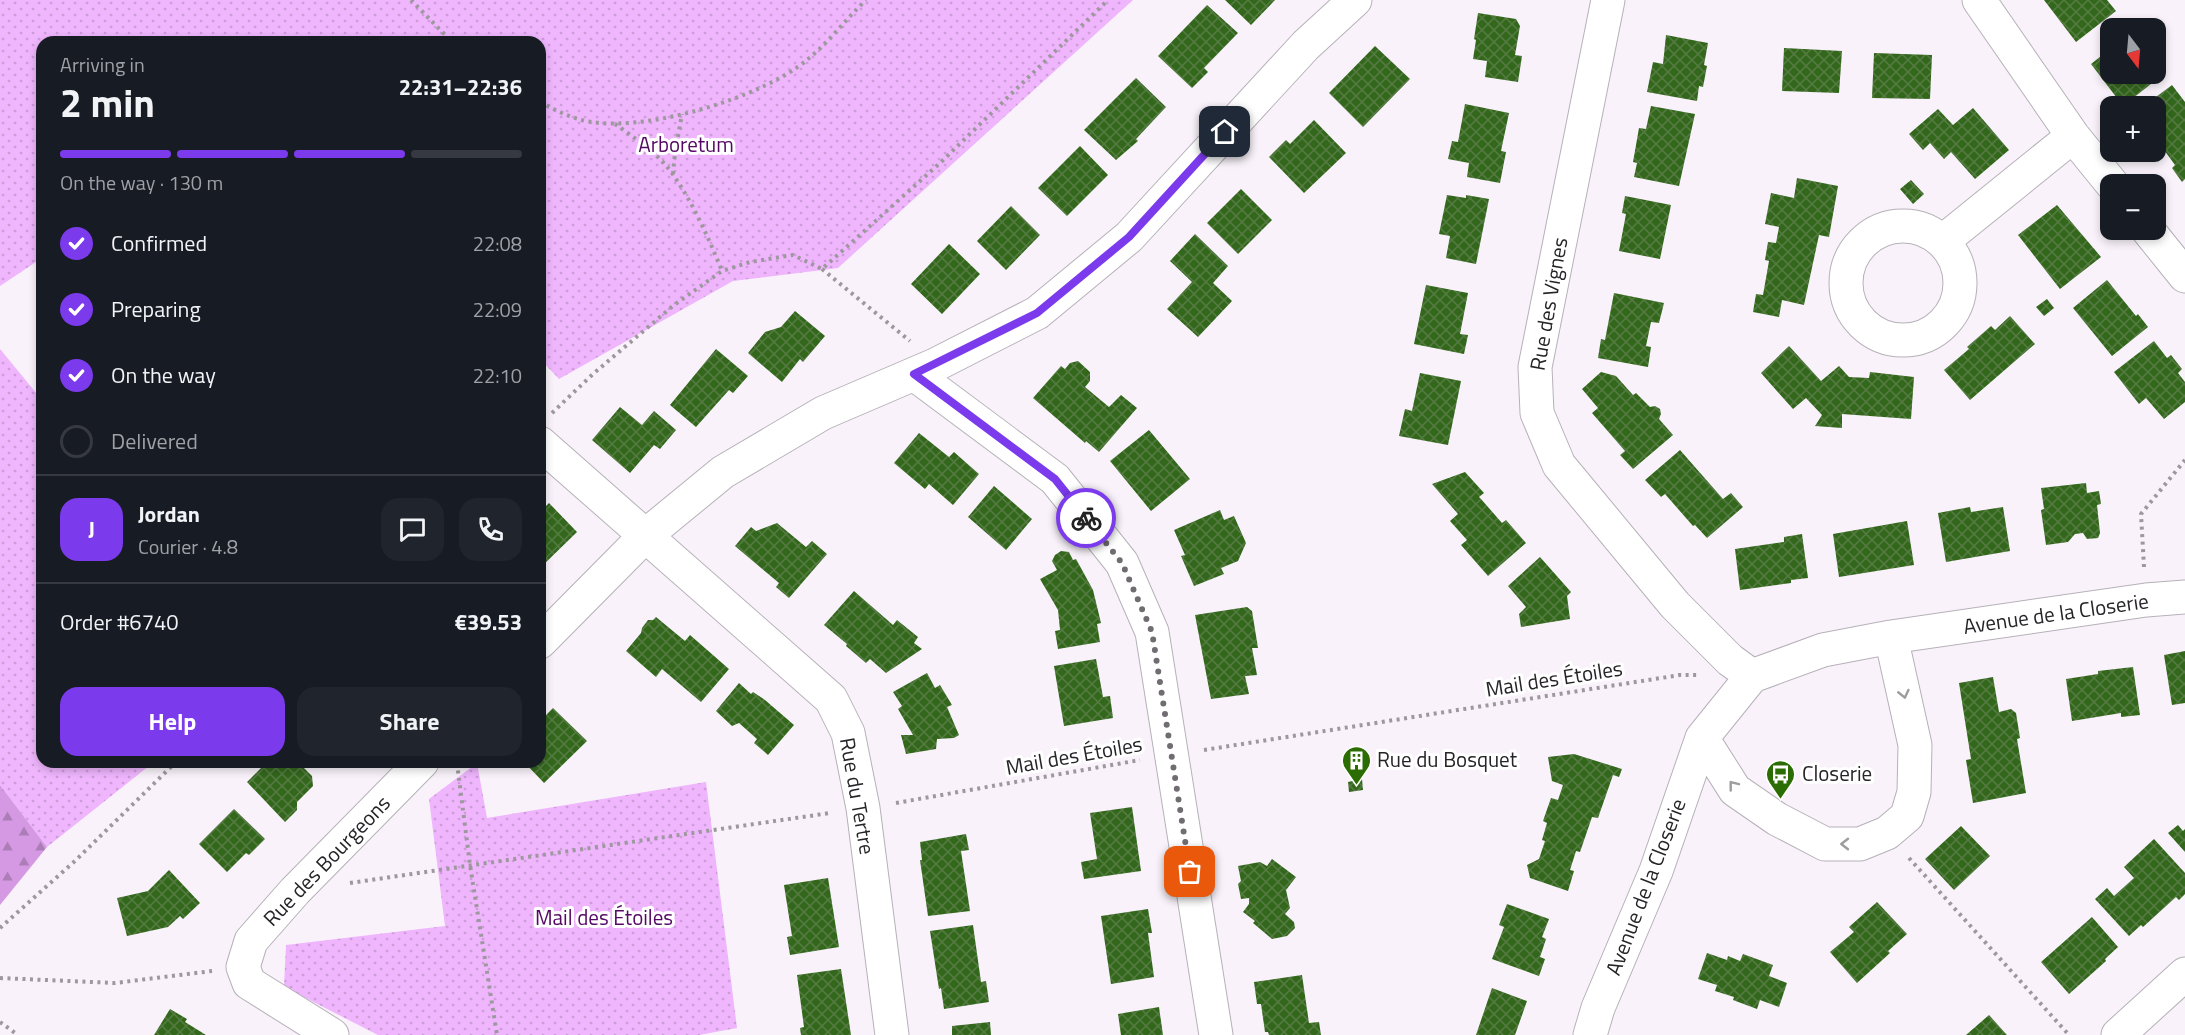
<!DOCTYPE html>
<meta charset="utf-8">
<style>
:root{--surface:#171b24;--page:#20242c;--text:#f1f3f6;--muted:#9ea1a6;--line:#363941;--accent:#7c3aed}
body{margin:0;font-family:"Titillium Web",sans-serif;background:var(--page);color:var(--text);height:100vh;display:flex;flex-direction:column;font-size:22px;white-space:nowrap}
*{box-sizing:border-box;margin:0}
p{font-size:20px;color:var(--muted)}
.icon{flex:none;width:33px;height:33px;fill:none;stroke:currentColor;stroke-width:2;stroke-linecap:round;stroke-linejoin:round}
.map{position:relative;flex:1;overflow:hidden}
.drawer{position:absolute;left:36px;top:36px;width:510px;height:732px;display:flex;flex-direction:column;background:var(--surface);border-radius:18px;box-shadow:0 3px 9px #0003}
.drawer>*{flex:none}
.needle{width:39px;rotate:164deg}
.fabs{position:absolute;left:2100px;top:18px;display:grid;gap:12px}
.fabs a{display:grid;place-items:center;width:66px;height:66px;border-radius:12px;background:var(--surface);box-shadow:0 3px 9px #0003;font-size:30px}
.pin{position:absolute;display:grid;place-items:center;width:51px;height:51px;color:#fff;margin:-26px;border-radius:12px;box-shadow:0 3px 9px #0006}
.courier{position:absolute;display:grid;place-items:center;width:60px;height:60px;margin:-30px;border:4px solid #7c3aed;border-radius:50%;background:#fff;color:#222;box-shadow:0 2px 8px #0007}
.head em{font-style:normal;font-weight:700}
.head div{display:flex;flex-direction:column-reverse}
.head{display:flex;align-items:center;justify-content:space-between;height:102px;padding:0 24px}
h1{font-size:39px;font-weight:700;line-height:45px}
.bar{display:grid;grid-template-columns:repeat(4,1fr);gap:9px 6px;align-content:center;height:72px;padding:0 24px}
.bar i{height:8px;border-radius:4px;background:var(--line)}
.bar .selected{background:var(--accent)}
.bar p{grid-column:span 4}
.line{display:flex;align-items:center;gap:15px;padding:0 24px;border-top:2px solid var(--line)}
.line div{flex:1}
.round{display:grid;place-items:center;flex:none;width:63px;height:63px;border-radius:18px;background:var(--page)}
ol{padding:0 24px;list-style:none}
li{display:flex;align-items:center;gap:18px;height:66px}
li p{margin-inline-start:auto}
li .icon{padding:6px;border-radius:50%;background:var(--accent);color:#fff;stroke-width:4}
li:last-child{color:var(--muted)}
li i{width:33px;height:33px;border:3px solid var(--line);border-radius:50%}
.button{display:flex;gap:12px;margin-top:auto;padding:12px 24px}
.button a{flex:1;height:69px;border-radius:18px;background:var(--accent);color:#fff;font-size:24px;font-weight:700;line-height:69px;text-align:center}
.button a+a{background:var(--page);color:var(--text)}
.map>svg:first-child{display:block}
.grass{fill:url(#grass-dots)}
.forest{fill:url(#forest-firs)}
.building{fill:url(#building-cross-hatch)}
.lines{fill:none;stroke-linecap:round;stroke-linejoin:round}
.minor-casing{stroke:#b6b1b8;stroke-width:35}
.path{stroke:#9d989e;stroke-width:4;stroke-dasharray:3 4.5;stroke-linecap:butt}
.minor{stroke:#fff;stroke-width:33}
.oneway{stroke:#9d9c9e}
.done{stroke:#706c71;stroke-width:6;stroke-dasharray:0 10.8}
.route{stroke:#7c3aed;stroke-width:8}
.labels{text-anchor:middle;stroke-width:6;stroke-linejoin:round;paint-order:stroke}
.park-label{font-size:21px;fill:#550864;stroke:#fff}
.street-label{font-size:21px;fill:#262427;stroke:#fff}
.poi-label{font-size:21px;fill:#262427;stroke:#fff;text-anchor:start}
</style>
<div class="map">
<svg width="2185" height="1035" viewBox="0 0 2185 1035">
<defs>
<pattern id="grass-dots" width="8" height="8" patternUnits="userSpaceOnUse" patternTransform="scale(1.5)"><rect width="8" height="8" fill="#efb5fd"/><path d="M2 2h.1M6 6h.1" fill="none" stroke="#cd9cd9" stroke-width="1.8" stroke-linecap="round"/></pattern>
<pattern id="forest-firs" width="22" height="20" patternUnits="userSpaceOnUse" patternTransform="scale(1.5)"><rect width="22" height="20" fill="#d499e2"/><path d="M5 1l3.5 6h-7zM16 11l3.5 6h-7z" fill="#ac7db7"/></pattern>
<pattern id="building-cross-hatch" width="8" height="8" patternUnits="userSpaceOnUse" patternTransform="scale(1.5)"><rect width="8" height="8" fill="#33671c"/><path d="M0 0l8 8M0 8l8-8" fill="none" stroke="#567c44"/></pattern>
</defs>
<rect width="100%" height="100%" fill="#f9f2fa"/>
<path class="grass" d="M0,0H1133L838,268L733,281L559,379L540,359V42H42V258L0,286Z
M0,349L42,400V762H154L47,847L0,785Z
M477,763L487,818L706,782L737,1028L699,1035H378L284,987L286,945L445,926L429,799Z"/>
<path class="forest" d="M0,785L47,847L0,905Z"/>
<path class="building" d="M1225,0H1275L1251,25Z
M2044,0H2107L2116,11L2076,42Z
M1207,5L1238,33L1204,68L1208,72L1192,88L1158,56Z
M1478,13L1516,19L1520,26L1515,55L1522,56L1518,82L1485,77L1487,61L1473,59L1476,40L1474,39Z
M1666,35L1708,43L1704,65L1707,66L1703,87L1699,86L1697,101L1647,92L1653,62L1663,64Z
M1375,46L1410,79L1363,127L1329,93Z
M1784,48L1842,51L1839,93L1782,91Z
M2110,49V74H2151L2156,80L2123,106L2091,64Z
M1874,53L1932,55L1930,99L1872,98Z
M1136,78L1166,107L1136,139L1138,141L1116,160L1084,130Z
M2172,85L2185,102V179L2182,182L2172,168L2175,165L2156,139V106H2144Z
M1465,104L1509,113L1501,151L1506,152L1500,183L1467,177L1469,163L1448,159L1452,141L1458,142Z
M1651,106L1695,114L1679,186L1634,177L1637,163L1633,162L1639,128L1646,129Z
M1973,108L2009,150L1975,179L1951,152L1944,159L1930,143L1923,150L1909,134L1938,109L1953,125Z
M1314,120L1346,153L1304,193L1269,157L1286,140L1290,144Z
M1080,146L1108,175L1067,216L1038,188Z
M1797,178L1838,186L1829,237L1819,235L1804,305L1782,300L1779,317L1753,312L1756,294L1763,295L1769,261L1765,260L1768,242L1776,243L1779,227L1765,224L1771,193L1794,198Z
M1911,180L1924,194L1913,204L1900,189Z
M1241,189L1272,220L1238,254L1207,223Z
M1447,195L1466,198V195L1489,199L1476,264L1446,258L1450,236L1439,234Z
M1625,196L1671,205L1660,259L1619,251L1626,214L1622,213Z
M2057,205L2101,257L2060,289L2018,235Z
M1011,206L1040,235L1006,270L977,241Z
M1195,234L1228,266L1213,283L1232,301L1198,337L1167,309L1192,282L1170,261Z
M949,244L980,274L942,314L911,284Z
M2107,280L2136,316L2138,314L2148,327L2112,356L2073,308Z
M1426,285L1468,293L1460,334L1468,335L1464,354L1414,344Z
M1614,293L1664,303L1659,323L1651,322L1646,346L1651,347L1648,367L1598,358L1601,339L1605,340Z
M2047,299L2054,308L2044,316L2036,307Z
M795,311L825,336L803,362L800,359L782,382L748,353L765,332L781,327Z
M2010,316L2035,344L1970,400L1944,370L1969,349L1967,347L1991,326L1995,330Z
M2154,341L2167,358L2171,355L2182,369L2178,373L2185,382V402L2164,419L2146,398L2139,404L2114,372Z
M1789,346L1821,381L1839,366L1849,377L1869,378L1870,372L1914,377L1911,419L1842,414V428L1815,426L1822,415L1806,398L1793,409L1761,373Z
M716,349L748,376L733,393L729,390L696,427L670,405Z
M1078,361L1090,372V381L1085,387L1109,407L1121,395L1137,408L1099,452L1086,441L1085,443L1033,398L1061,366L1065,369L1070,363Z
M1601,372L1616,376L1633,395L1636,393L1650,407L1655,406L1660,409L1661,414L1659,419L1673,435L1633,469L1620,455L1625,451L1592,413L1598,408L1582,389Z
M1420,373L1461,381L1448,445L1399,436L1405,409L1412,411Z
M620,407L642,425L654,411L676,430L660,449L654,445L630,473L592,440Z
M1149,430L1190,479L1151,511L1110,461Z
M919,433L949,457L954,452L979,474L953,505L929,484L925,489L894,463Z
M1680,450L1723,499L1731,493L1743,507L1707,538L1695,525L1693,526L1665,494L1661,497L1645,480Z
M1465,472L1484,493L1479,497L1481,499L1502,523L1506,520L1526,543L1488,576L1461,545L1467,540L1450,521L1458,514L1432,484Z
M2086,483L2087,493L2099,491L2101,504L2097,505L2100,533L2098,538L2087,539L2083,533L2075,534L2068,542L2046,545L2041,510L2044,509L2041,488Z
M994,486L1032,519L1006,550L968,517Z
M549,503L577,532L540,568V512Z
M1970,507L1971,512L2003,507L2010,551L1946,562L1938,513Z
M1220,510L1224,520L1234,516L1246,543L1238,561L1221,568L1224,574L1194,586L1181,556L1185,555L1174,530Z
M1907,521L1914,565L1839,577L1833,534Z
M777,523L806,547L812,541L827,554L789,598L776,587L779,583L735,546L751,527L756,531Z
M1802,534L1808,578L1791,580V583L1740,590L1735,549L1784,542V537Z
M1061,551L1069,552L1073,560L1076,559L1093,590L1101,623L1097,624L1100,642L1058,649L1055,631L1060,630L1058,610L1040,579L1057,570L1052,561L1055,555Z
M1540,557L1571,592L1567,596L1570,619L1521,627L1519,614L1526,607L1508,586Z
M854,591L893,625L897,620L918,637L914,643L922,649L886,673L870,659L866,663L846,646L847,644L824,625Z
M1247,607L1252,611L1258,648H1252L1257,675L1245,676L1249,694L1211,699L1195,615Z
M656,617L685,641L690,635L729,669L701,702L662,669L656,677L626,651L641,633L642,628L648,620H653Z
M2185,651V703L2172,705L2164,655Z
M1096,659L1103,697L1110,696L1113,718L1064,726L1054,666Z
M2133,667L2140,715L2121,717V713L2072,721L2066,679L2098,674V671Z
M927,673L935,688L940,685L952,705L947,707L959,735L954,738L937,739L936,749L906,754L901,735H913L898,709L902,706L893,692Z
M1993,677L1999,712L2011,709L2016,713L2020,738L2017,739L2026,793L1973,803L1966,760L1971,759L1959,683Z
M739,683L751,694L753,692L765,700L794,725L768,755L754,743L757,739L739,723L732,726L716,711Z
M553,708L587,741L544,783L524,762H540V721Z
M1574,754L1622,769L1619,777L1613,775L1598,818L1592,817L1580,852L1576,851L1570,870L1574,871L1568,891L1530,878L1527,865L1539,859L1545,841L1542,840L1547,823L1543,821L1551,798L1558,800L1563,785L1552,781L1548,757Z
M273,762H298L312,776L313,786L297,802V810L285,822L247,782L263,766Z
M1362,779L1363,790L1349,792L1348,782Z
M1132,807L1141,871L1084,879L1081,862L1097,859L1090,813Z
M234,809L265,839L249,855L246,853L227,872L199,844Z
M2178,825L2183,831L2185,829V852L2168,833Z
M1961,826L1990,856L1954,890L1925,859Z
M966,834L969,850L961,851L970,911L928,916L920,860H922L920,842Z
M2154,839L2185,873V894L2179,900L2176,897L2143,927L2141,925L2129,936L2095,899L2107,888L2114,896L2134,878L2124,867Z
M1272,859L1296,877L1286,890L1290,908L1285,914L1294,922L1295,928L1287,936L1272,939L1253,923L1255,921L1243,912L1249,904V898L1241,899L1238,884L1241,881L1238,866L1260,862L1267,866Z
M169,870L200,903L183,919L180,916L168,927L127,936L117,898L148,891Z
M828,878L839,947L790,955L787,937L792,936L784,885Z
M1877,902L1907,934L1888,951L1890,953L1857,983L1830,952L1854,932L1849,927Z
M1507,904L1549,919L1542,937L1546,939L1540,957L1545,959L1539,976L1492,959L1504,927L1499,925Z
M1148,909L1152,933H1148L1154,977L1111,984L1101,916Z
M2092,917L2118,947L2105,959L2106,961L2069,994L2041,962Z
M973,925L981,982L986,981L989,1002L944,1009L941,988L939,989L930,931Z
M1707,953L1727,960L1728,956L1740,961L1743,954L1773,965L1769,976L1787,983L1779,1007L1760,1000L1757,1009L1733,1000L1734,997L1715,991L1717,985L1698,979Z
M841,969L851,1035H801L800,1028L804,1027L797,975Z
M1302,975L1309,1023L1319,1022L1321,1035H1269L1268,1032H1265L1261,1004H1257L1254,982Z
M1492,988L1527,1001L1515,1035H1476Z
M1159,1007L1163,1035H1121L1118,1014Z
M170,1009L187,1019L185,1022L206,1035H154Z
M1989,1015L2007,1035H1966Z
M990,1022L991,1035H952V1026Z"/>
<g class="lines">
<defs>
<path id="minor" d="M1608,0L1535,367L1537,413L1559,465L1675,605L1730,660L1752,676
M1979,0L2073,136L2112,184
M1846 283a57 57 0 1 1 114 0a57 57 0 1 1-114 0Z
M2148,230L2185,276
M1943,241L2073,136
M914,374L1055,479L1122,563L1152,632L1216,1035
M540,443L831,699L848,733L863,808L892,1035
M540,642L645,536L723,472L823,413L935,365L1037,313L1129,237L1306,45L1355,0
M1702,738L1735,790L1777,819L1825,844H1860L1887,833L1907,816L1914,792L1915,745L1891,637
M332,1035L249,983L243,967L251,941L295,891L422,762
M1590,1035L1598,1008L1656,871L1702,738L1752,676L1823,650L1891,637L2146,600L2185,597
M2118,1035L2185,974"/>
</defs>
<use href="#minor" class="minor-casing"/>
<path class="path" d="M411,0L452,42
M540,102C551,108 565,115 578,119C635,137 763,98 808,59C829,42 846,19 866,0
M615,124C635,138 661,156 674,176C694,205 709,239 722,271
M673,174L675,153L682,114
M822,269L910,341
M552,413L593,374L674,305L722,271L750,262L793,255L822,269L939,164L1108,0
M2144,567L2141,514L2185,460
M1204,750L1680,675H1697
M457,763L470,865L497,1035
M896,803L1140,760
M1909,858L2069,1035
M350,883L830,813
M0,928L75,861L176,762
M0,978L115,983L212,971
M0,1022L18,1035"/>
<use href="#minor" class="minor"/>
</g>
<defs><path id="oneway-chevron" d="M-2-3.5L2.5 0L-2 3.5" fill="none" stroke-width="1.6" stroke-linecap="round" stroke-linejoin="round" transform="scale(1.5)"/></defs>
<g class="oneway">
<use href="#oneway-chevron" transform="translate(1904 694) rotate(77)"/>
<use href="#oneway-chevron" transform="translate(1733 785) rotate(-128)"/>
<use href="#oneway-chevron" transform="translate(1845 844) rotate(-180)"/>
</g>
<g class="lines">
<path class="done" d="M1086,518L1122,563L1152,632L1190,872"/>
<path class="route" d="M1086,518L1055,479L914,374L1037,313L1129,237L1225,132"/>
</g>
<defs>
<symbol id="building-pin" viewBox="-11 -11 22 30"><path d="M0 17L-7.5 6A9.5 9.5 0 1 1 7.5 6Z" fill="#2b6d03" stroke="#fff"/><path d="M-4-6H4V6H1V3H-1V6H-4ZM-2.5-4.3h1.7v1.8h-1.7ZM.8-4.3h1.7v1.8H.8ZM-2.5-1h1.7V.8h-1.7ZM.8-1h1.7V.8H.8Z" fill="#fff"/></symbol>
<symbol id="bus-pin" viewBox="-11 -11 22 30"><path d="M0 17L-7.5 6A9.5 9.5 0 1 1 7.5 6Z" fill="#2b6d03" stroke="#fff"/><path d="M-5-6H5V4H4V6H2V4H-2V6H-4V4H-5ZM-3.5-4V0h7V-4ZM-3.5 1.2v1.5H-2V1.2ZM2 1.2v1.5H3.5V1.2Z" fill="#fff"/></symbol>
</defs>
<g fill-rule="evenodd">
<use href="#building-pin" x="1340" y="744" width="33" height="45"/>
<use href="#bus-pin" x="1764" y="758" width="33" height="45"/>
</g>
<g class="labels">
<g class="park-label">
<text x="686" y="152">Arboretum</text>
<text x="604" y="925">Mail des Étoiles</text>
</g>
<g class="street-label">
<text transform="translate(1549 304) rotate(-80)" y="7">Rue des Vignes</text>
<text transform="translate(2056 614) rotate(-8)" y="7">Avenue de la Closerie</text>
<text transform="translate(1554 679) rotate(-9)" y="7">Mail des Étoiles</text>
<text transform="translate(1074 756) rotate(-10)" y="7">Mail des Étoiles</text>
<text transform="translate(857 796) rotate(80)" y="7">Rue du Tertre</text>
<text transform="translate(327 861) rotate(-46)" y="7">Rue des Bourgeons</text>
<text transform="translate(1646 887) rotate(-69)" y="7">Avenue de la Closerie</text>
</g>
<g class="poi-label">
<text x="1377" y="767">Rue du Bosquet</text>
<text x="1802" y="781">Closerie</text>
</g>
</g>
</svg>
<div class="fabs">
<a><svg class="needle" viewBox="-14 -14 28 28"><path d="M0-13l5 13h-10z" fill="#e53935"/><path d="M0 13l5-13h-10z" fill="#9ea1a6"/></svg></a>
<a>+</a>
<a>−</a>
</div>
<div class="pin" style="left:1190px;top:872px;background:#ea580c"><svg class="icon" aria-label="bag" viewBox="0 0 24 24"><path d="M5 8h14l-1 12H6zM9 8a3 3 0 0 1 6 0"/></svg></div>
<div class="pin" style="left:1225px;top:132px;background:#1f2937"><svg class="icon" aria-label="home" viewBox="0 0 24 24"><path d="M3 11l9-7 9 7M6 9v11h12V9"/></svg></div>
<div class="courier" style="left:1086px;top:518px"><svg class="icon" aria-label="bike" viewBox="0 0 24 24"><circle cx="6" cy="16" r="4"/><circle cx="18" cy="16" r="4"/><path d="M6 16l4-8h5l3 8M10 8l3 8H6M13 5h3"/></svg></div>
<section class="drawer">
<div class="head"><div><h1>2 min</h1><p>Arriving in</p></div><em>22:31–22:36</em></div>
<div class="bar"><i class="selected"></i><i class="selected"></i><i class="selected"></i><i></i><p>On the way · 130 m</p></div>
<ol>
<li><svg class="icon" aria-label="check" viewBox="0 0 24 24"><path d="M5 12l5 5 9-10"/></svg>Confirmed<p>22:08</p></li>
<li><svg class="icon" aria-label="check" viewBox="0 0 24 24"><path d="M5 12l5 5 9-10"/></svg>Preparing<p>22:09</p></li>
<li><svg class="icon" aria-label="check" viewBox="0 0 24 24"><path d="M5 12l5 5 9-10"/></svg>On the way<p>22:10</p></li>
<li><i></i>Delivered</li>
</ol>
<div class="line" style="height:108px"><b class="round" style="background:var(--accent);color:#fff">J</b><div><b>Jordan</b><p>Courier · 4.8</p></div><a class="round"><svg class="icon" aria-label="chat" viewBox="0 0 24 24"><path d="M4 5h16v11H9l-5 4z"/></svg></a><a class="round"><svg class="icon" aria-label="phone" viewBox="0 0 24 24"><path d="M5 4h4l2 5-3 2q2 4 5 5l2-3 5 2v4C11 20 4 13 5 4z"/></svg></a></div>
<div class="line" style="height:78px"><div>Order #6740</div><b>€39.53</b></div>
<div class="button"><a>Help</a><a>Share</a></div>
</section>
</div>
